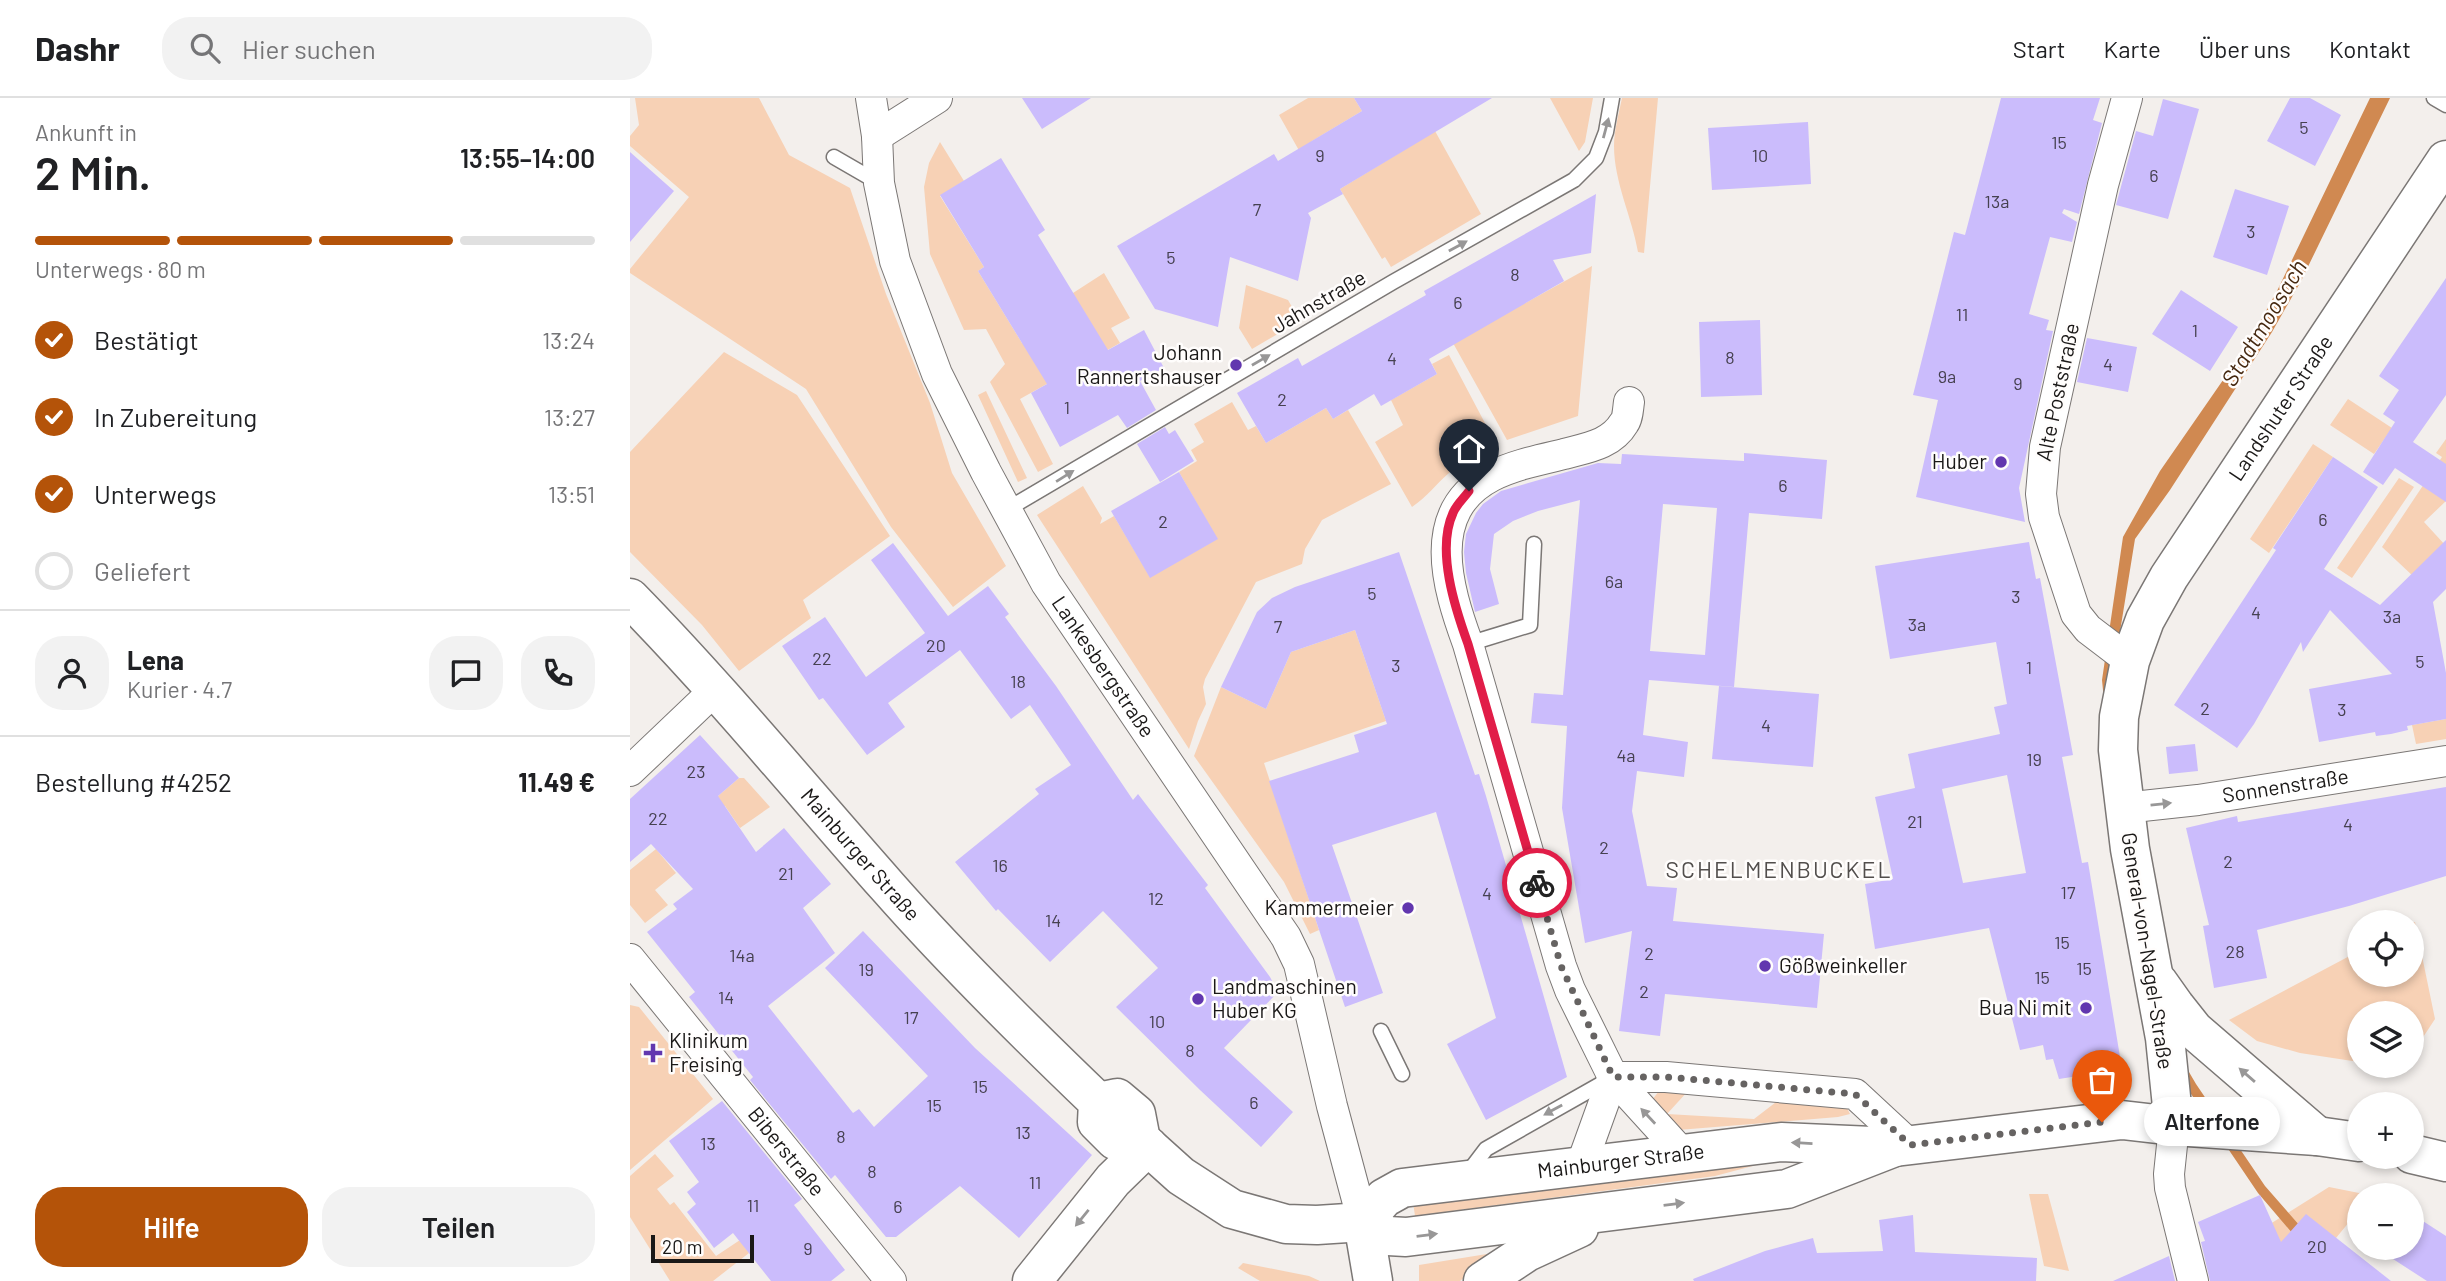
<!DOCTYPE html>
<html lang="de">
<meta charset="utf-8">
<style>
:root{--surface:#fff;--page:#f2f2f2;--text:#202124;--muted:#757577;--line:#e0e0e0;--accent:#b45309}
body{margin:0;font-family:Barlow,sans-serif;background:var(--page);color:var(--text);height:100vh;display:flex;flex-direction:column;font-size:26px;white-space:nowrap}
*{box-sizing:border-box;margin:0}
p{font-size:23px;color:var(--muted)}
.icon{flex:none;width:38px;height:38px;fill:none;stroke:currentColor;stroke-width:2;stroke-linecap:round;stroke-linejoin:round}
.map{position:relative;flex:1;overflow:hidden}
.drawer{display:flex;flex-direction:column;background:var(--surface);width:630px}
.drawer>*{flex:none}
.fabs{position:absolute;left:1717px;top:812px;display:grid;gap:14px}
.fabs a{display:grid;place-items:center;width:77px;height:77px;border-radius:50%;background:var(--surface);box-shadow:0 4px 10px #0003;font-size:35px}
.scale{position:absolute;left:21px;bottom:18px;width:103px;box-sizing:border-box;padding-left:7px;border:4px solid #1a1817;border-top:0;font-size:19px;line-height:24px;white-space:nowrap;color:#1a1817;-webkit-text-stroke:5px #fffdfc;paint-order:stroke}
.pin{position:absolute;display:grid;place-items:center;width:60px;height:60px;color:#fff;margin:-72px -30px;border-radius:50% 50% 50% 0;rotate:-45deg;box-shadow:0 0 7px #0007}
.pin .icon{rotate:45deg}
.courier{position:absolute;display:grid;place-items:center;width:70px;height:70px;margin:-35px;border:5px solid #e11d48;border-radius:50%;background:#fff;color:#222;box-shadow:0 2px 9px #0007}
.bubble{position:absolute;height:49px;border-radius:24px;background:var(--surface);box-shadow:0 4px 10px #0003;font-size:23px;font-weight:600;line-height:49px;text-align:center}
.overview em{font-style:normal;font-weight:600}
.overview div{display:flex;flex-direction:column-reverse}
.overview{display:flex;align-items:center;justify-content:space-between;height:119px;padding:0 35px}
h1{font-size:46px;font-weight:600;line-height:52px}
.bar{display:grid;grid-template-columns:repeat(4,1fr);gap:10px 7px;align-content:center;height:84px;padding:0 35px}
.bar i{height:9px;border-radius:5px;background:var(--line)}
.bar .selected{background:var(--accent)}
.bar p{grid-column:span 4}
.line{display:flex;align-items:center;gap:18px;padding:0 35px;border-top:2px solid var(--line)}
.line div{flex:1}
.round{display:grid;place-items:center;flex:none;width:74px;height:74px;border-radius:28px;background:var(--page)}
ol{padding:0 35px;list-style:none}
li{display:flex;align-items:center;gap:21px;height:77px}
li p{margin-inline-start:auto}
li .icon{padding:7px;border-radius:50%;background:var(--accent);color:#fff;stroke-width:4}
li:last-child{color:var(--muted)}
li i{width:38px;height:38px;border:4px solid var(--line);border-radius:50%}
.button{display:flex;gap:14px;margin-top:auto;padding:14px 35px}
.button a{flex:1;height:80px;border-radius:28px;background:var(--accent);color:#fff;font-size:28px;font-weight:600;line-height:80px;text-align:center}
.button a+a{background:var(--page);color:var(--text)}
header{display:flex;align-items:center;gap:42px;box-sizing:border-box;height:98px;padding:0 35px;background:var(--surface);border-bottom:2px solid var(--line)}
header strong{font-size:33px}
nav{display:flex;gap:38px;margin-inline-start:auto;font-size:24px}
.search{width:490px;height:63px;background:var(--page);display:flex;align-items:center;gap:18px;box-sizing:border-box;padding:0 24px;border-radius:28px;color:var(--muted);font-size:26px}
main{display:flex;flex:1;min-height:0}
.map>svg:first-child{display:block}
.green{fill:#f7d1b5}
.water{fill:#d08951}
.building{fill:#cbbcfc;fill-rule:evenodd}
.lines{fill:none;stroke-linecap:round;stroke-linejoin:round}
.service-casing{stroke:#7b7775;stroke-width:17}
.minor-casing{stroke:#7b7775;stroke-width:32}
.secondary-casing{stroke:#7b7775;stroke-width:41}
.service{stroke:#fff;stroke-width:14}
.minor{stroke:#fff;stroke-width:30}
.secondary{stroke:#fff;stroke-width:38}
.oneway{fill:#989797}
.done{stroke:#666362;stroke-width:7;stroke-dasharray:0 12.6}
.route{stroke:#e11d48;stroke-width:9}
.poi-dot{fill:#6237af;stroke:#fffdfc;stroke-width:2.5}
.labels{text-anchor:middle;stroke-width:5;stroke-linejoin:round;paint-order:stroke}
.number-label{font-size:18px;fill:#464150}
.street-label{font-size:21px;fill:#1a1817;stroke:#fffdfc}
.poi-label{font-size:21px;fill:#1a1817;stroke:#fffdfc;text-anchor:end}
.water-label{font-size:23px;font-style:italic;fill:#452810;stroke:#fffdfc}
.neighbourhood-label{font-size:23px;letter-spacing:2px;fill:#524e4c;stroke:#fffdfc}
</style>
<header>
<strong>Dashr</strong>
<div class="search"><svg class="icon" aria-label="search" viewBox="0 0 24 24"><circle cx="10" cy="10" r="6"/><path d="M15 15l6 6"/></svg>Hier suchen</div>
<nav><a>Start</a><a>Karte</a><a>Über uns</a><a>Kontakt</a></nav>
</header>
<main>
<section class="drawer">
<div class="overview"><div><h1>2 Min.</h1><p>Ankunft in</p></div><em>13:55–14:00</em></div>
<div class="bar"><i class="selected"></i><i class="selected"></i><i class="selected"></i><i></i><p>Unterwegs · 80 m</p></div>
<ol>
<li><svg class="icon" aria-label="check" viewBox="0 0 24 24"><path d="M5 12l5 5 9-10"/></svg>Bestätigt<p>13:24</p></li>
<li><svg class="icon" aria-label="check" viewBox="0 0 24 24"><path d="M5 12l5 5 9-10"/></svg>In Zubereitung<p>13:27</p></li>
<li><svg class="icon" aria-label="check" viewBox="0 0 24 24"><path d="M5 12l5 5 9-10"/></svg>Unterwegs<p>13:51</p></li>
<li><i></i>Geliefert</li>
</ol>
<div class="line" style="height:126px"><a class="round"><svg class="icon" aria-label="person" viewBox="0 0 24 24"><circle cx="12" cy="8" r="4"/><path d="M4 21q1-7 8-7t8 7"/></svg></a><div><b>Lena</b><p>Kurier · 4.7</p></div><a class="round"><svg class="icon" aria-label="chat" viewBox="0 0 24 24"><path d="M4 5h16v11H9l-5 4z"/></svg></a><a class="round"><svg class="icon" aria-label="phone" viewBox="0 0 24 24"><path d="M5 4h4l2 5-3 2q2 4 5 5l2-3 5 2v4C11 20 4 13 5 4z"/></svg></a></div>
<div class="line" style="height:91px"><div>Bestellung #4252</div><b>11.49 €</b></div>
<div class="button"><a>Hilfe</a><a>Teilen</a></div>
</section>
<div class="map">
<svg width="1816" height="1183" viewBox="0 0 1816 1183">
<rect width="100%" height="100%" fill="#f3efec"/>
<path class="green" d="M5,0H129L159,57L220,90L256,196L300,305L322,375L376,468L323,509L261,429L176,291L0,175V171L59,99L0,48V38L9,27Z
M678,0H724L732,13L682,43L671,56L649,17Z
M920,0H963L955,44L949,53Z
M992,0H1028L1014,155L1008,154C1002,119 984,84 984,48C984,33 989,15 992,0Z
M805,33L851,116L761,169L755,159L752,161L710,91Z
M310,44L334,83L310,98L354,169L348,173L392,245L443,195L474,175L500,220L481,230L490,245L390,301L423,366L408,374L360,284L375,266L356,231L334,232L300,156L294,89L299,65Z
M962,168L948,318L877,342L823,245Z
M616,187L658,202L670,223L622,251L609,230Z
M94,254L167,297L260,438L173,502L181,520L109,573L72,527L0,454V354Z
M819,257L866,346C850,355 833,363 819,375C806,386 797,399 782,409L745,344L773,327L761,302L807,276L802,266Z
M356,293L397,380L388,384L348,297Z
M1718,301L1762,330L1744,356L1700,327Z
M602,304L618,332L626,328L636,345L696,310L703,321L718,312L761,386L692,422L675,451L672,466L626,484L575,581L573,589L576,606L568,623L559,651L407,417L453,388L472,420L470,426L484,418L520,479L587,441L549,374L567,363L561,352L574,344L564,326Z
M1816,341V403L1794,424L1816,448L1799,493L1752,449L1812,359L1806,355Z
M1683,346L1703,359L1639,455L1620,441Z
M1769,380L1784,389L1722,480L1707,470Z
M725,532L756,623L634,665L689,832L680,836L654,784L564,658L591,589L636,611L661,554Z
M1816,621V641L1786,646L1782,627Z
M109,680H114L140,709L110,730L95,708L71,729L81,704Z
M26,751L46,775L25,792L38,807L15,825L0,807V772Z
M1785,824L1805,921L1782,956V915H1729V964L1670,955L1627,943L1599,922L1729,853V877H1782V825Z
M0,907L9,909L83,1001L0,1072Z
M1029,993H1058L1037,1016L1124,1021L1150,1001L1217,1010L1220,1016L1208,1019L1048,1032L1022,1002Z
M25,1056L44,1078L27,1091L40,1107L44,1104L86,1158L110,1142L119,1155L83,1183H40L0,1119V1078Z
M1134,1065L1085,1078L785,1118L783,1104Z
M1699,1089L1739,1097H1729V1112L1706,1140L1652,1145L1629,1133Z
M1399,1096H1418L1439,1173L1414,1168Z
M863,1155L830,1183H789V1167Z
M613,1165L679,1178L690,1183H630L608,1170Z"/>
<path class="water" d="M1740,0H1760L1671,183L1642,234L1540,392L1505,441L1482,583L1502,763L1542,945L1566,986L1635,1088L1718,1183H1703L1628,1095L1559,993L1534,950L1490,764L1472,582L1493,439L1530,373L1618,246L1648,191Z"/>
<path class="building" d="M392,0H461L412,31Z
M724,0H862L710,91L713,96L678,115L681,120L668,183L600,159L588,229L525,211L487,148L644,56L648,63L732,13Z
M1371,0H1470L1463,22L1472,25L1449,116L1434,111L1432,115L1447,124L1442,144L1420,139L1399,216L1419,222L1416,232L1423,233L1389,390L1395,424L1286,399L1308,302L1283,297L1324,134L1335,137Z
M1660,0H1680L1711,17L1685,68L1637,43Z
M1533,1L1569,11L1538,121L1486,107L1506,33L1523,38Z
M1178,24L1181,86L1082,92L1078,30Z
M0,54L44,93L0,144Z
M371,60L415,132L408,137L478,252L514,232L534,270L510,283L526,312L497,330L488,317L430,349L401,295L417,286L348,173L354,169L310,97Z
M1605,91L1659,108L1637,177L1583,159Z
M966,96L961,155L923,162L934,183L799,261L807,276L751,308L744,296L703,321L696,310L636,345L607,295L668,260L672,268L796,197L794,193Z
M1816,180V297L1783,344L1816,366V404L1765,370L1753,387L1733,374L1765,324L1753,316L1769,292L1749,278Z
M1551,192L1608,229L1580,273L1522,236Z
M1130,222L1132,297L1071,299L1069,224Z
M1457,240L1507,249L1498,294L1447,284Z
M535,329L539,336L545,332L564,363L530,384L507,346Z
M1114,355L1197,362L1192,421L1119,415L1104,589L1019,582L1013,637L1058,644L1054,679L1007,673L1002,713L1017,788L1047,790L1043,823L1194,836L1187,910L1035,896L1030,938L989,933L1002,833L955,845L932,710L937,628L901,625L904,595L933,597L950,402L908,413L883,423L864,436L860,471L869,506L845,514L836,475L834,454L836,436L846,415L853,406L871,393L968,365L991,366L992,356L1114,363ZM1033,406L1087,410L1075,557L1020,553Z
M1703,359L1748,389L1694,471L1750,507L1816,442V491L1803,504L1816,575V621L1777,628L1778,632L1761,636L1746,638L1745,634L1689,644L1679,591L1762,576L1700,512L1673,554L1671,544L1624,626L1607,650L1544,607L1646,452L1643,450Z
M549,374L588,441L520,480L481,413Z
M1399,444L1406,481L1410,480L1443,657L1432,659L1452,765L1458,764L1492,971L1429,981L1423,961L1416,962L1413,947L1390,952L1359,830L1245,851L1235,786L1263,781L1245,699L1285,690L1278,656L1370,636L1364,609L1377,606L1366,544L1260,561L1245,468ZM1377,677L1396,775L1333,785L1312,691Z
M263,445L318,518L358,488L379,516L375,519L426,588L503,702L508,696L578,787L575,790L640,879L648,894L594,950L663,1014L631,1049L570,992L486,909L528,870L473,813L420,864L368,811L366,813L325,764L409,696L405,691L441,667L400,607L381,621L330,552L258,605L275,629L237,657L193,600L189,602L152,548L195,519L236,579L295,535L241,462Z
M769,454L845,677L849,676L856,698L937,979L856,1022L817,946L866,920L806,714L702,747L753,895L715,909L639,683L729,654L724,637L757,626L725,532L661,554L636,611L591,589L627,514L642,500L665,489Z
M1089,588L1189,596L1183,669L1082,661Z
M70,637L109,680L88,698L126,754L154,730L201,786L173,810L205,855L138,908L223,1015L229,1011L244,1029L298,978L195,870L233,833L345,950L462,1057L389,1140L330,1088L266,1139H256L205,1077L201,1081L120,982L123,979L59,899L65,894L17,834L47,811L43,806L63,791L21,746L0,764V701Z
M1565,646L1568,673L1539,676L1536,649Z
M1816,689V778L1719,808L1627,832L1637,880L1584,890L1573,828L1579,827L1556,730L1607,718L1608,724Z
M92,1003L172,1101L164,1107L215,1172L201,1183H141L103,1135L84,1150L57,1114L66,1106L57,1094L69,1084L39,1043Z
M1630,1097L1651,1144L1676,1116L1761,1183H1580L1571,1144L1575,1143L1568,1124Z
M1782,1116L1816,1138V1183H1797L1746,1150H1782Z
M1283,1117L1285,1154L1407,1160L1406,1183H1064L1063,1181L1135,1153L1183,1140L1187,1155L1253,1153L1249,1122Z
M1539,1158L1545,1183H1483Z"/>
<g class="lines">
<defs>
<path id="service" d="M1804,0L1816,7
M204,59L249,85
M376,412L763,184L944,82L966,60L976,34L982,0
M838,546L900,527L904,446
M751,933L772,976
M837,1076L856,1051L978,982"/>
<g id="minor">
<path id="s1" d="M241,0L247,38L249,85L265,163L307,276L356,374L416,485L656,839L669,866L702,1008L733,1124"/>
<path d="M1497,0L1473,87L1415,349L1411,396L1414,419L1446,516L1458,531L1500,563"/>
<path d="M247,38L307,0"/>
<path d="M999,304C998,310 998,320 994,325C981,347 956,350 934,356C909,362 884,367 862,378C794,413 817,489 838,546L931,868L940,892L983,979L1053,1056"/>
<path d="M0,673L86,591"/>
<path id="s2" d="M1494,710L1568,702L1816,663"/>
<path id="s3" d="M0,861L261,1183"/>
<path d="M983,979H1036L1225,996L1280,1047"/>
<path d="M1544,1028L1539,1076L1540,1090L1563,1183"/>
<path d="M951,1068L983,979"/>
</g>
<g id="secondary">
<path id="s4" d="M0,500C90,592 172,692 257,788C323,863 396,935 468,1004L467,1024L485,1042H511L551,1078L602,1111L656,1126L687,1127L733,1124L758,1138L776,1139L1157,1091L1265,1049"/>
<path d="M1528,884L1545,908L1564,932L1687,1038"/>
<path d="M468,1004L487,1000L506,1016L511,1042"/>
<path id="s5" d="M1544,1028L1535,940L1500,751L1488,652L1489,619L1500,563L1515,522L1539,479L1816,62"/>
<path d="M1782,1056L1816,1064"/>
<path id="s6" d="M733,1124L754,1100L772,1090L1151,1044L1265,1049L1492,1022L1544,1028L1687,1038L1729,1044"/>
<path d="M733,1124L743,1183"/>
<path d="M402,1183L483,1082L518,1048"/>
<path d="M853,1183L897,1154L949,1130"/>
</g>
</defs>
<use href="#service" class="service-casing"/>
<use href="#minor" class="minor-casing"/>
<use href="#secondary" class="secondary-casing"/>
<use href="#service" class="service"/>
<use href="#minor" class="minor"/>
<use href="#secondary" class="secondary"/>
</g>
<defs><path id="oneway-solid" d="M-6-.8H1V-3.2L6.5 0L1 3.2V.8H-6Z" transform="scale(1.75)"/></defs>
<g class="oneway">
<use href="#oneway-solid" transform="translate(976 30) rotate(-75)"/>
<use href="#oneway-solid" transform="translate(828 148) rotate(-29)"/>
<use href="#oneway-solid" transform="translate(631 262) rotate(-30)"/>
<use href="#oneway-solid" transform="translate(435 378) rotate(-32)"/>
<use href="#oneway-solid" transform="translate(1531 706) rotate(-6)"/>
<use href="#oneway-solid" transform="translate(1617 977) rotate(-139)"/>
<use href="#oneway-solid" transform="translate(923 1012) rotate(151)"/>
<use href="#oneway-solid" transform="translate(1018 1018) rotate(-133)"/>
<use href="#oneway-solid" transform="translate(1172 1045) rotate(-177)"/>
<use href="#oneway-solid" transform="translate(1044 1106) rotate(-7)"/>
<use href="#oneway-solid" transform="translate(452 1120) rotate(129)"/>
<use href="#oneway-solid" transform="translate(797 1137) rotate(-7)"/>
</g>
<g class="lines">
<path class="done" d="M907,785L931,868L983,979H1037L1225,996L1280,1047L1472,1024"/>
<path class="route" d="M839,393C834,400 826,407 823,415C806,452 825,510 838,546L907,785"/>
</g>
<g class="poi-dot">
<circle cx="606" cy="267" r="7"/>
<circle cx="1371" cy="364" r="7"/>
<circle cx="778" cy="810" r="7"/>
<circle cx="1135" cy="868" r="7"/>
<circle cx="568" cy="901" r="7"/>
<circle cx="1456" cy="910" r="7"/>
<path d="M19.5 944.5h7v7h7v7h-7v7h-7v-7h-7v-7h7z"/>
</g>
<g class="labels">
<g class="number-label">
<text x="1674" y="36">5</text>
<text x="1429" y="51">15</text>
<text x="690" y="64">9</text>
<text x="1130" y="64">10</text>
<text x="1524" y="84">6</text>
<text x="1367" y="110">13a</text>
<text x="627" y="118">7</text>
<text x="1621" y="140">3</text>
<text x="541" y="166">5</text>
<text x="885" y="183">8</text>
<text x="828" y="211">6</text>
<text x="1332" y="223">11</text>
<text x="1565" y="239">1</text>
<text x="1100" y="266">8</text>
<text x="762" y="267">4</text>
<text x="1478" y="273">4</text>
<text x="1317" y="285">9a</text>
<text x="1388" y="292">9</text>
<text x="652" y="308">2</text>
<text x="437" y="316">1</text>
<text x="1153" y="394">6</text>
<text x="1693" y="428">6</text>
<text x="533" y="430">2</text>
<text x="984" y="490">6a</text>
<text x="742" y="502">5</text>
<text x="1386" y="505">3</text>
<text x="1626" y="521">4</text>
<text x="1762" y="525">3a</text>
<text x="1287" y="533">3a</text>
<text x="648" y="535">7</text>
<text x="306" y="554">20</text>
<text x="192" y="567">22</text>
<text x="1790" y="570">5</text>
<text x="766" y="574">3</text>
<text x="1399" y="576">1</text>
<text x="388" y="590">18</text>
<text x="1575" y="617">2</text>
<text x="1712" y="618">3</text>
<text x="1136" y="634">4</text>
<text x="996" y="664">4a</text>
<text x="1404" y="668">19</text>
<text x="66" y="680">23</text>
<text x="28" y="727">22</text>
<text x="1285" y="730">21</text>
<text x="1718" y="733">4</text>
<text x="974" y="756">2</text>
<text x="1598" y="770">2</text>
<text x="370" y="774">16</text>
<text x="156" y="782">21</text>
<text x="1438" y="801">17</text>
<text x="857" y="802">4</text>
<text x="526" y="807">12</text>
<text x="423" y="829">14</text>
<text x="1432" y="851">15</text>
<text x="1605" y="860">28</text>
<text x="1019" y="862">2</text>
<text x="112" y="864">14a</text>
<text x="1454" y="877">15</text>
<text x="236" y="878">19</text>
<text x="1412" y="886">15</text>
<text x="1014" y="900">2</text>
<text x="96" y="906">14</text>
<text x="281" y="926">17</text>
<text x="527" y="930">10</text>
<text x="560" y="959">8</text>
<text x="350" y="995">15</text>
<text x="624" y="1011">6</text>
<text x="304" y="1014">15</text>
<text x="393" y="1041">13</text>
<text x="211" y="1045">8</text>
<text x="78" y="1052">13</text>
<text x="242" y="1080">8</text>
<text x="405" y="1091">11</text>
<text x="123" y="1114">11</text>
<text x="268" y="1115">6</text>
<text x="1687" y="1155">20</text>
<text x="178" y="1157">9</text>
</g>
<g class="street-label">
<text transform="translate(689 204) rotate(-30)" y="7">Jahnstraße</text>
<text transform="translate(1428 294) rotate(-78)" y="7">Alte Poststraße</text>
<text dy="7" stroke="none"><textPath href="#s5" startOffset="766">Landshuter Straße</textPath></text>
<text dy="7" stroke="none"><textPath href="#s1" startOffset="623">Lankesbergstraße</textPath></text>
<text dy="7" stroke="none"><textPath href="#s2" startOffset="163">Sonnenstraße</textPath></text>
<text dy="7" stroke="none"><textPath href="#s4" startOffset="345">Mainburger Straße</textPath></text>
<text transform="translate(1517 853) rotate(81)" y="7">General-von-Nagel-Straße</text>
<text dy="7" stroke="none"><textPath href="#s3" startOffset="248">Biberstraße</textPath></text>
<text dy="7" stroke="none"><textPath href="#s6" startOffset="273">Mainburger Straße</textPath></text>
</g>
<g class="poi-label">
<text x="592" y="262">Johann<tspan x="592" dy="24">Rannertshauser</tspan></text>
<text x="1357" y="371">Huber</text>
<text x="764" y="817">Kammermeier</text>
<text x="1149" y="875" text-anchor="start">Gößweinkeller</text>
<text x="582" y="896" text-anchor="start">Landmaschinen<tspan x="582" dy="24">Huber KG</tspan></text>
<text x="1442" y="917">Bua Ni mit</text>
<text x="39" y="950" text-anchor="start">Klinikum<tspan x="39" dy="24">Freising</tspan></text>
</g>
<g class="water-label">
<text transform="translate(1634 225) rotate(-59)" y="8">Stadtmoosach</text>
</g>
<g class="neighbourhood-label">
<text x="1149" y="780">SCHELMENBUCKEL</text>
</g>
</g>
</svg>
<div class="fabs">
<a><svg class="icon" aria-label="locate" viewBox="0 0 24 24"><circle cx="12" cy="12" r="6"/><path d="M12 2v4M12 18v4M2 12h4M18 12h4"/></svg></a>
<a><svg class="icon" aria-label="layers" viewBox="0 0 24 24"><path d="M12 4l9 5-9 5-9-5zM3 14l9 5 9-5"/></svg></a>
<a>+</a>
<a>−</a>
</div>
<div class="scale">20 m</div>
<div class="pin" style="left:1472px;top:1024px;background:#ea580c"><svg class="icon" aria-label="bag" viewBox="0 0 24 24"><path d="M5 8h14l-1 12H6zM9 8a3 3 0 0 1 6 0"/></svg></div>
<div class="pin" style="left:839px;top:393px;background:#1f2937"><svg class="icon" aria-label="home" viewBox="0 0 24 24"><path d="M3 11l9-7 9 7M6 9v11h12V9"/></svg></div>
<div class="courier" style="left:907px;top:785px"><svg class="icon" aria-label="bike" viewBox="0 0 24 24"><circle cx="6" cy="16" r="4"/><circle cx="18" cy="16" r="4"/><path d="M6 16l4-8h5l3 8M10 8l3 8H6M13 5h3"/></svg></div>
<div class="bubble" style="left:1514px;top:999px;width:136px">Alterfone</div>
</div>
</main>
